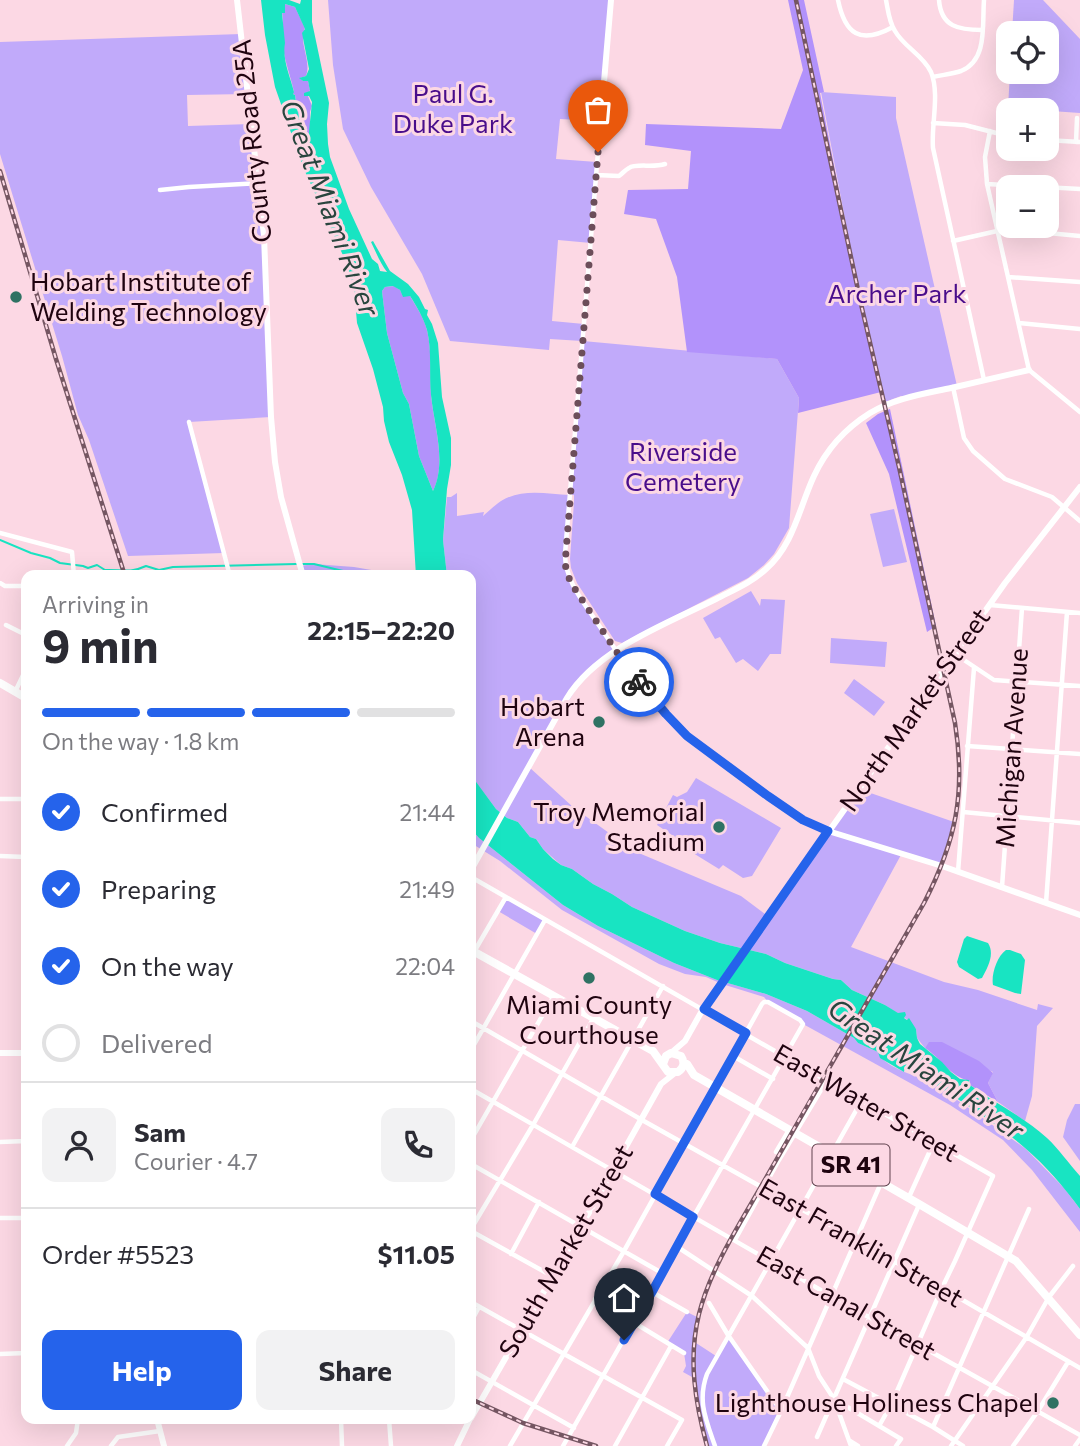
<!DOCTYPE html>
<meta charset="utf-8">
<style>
:root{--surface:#fff;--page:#f2f2f3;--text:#2b2b33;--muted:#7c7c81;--line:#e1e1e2;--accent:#2563eb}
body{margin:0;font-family:Commissioner,sans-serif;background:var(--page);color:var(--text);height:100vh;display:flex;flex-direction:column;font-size:26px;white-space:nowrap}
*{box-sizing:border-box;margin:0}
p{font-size:23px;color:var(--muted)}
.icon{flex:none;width:38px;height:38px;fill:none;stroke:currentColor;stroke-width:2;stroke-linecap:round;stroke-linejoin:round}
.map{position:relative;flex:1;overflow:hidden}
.details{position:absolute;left:21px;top:570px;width:455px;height:854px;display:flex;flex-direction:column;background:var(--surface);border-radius:14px;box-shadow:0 7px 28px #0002}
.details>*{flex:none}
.buttons{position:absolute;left:996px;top:21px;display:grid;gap:14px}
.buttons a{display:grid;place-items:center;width:63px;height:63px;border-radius:14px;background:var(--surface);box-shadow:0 7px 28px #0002;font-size:35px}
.pin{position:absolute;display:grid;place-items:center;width:60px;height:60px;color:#fff;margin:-72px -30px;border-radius:50% 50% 50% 0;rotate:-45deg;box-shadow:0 0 7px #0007}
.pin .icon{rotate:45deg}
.courier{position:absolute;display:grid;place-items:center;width:70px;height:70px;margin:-35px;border:5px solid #2563eb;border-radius:50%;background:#fff;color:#222;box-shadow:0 2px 9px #0007}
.headline em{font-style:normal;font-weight:700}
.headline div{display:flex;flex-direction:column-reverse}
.headline{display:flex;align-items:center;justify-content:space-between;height:119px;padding:0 21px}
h1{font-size:46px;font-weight:700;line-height:52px}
.bar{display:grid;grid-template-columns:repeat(4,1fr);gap:10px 7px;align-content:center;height:84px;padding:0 21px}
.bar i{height:9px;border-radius:5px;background:var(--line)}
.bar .on{background:var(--accent)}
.bar p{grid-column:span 4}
.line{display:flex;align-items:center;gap:18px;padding:0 21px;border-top:2px solid var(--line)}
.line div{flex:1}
.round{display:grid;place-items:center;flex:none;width:74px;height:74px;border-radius:14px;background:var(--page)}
ol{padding:0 21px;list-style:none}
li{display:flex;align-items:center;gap:21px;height:77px}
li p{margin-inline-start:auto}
li .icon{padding:7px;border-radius:50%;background:var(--accent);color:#fff;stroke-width:4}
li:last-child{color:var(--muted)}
li i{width:38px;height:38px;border:4px solid var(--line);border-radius:50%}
.button{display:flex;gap:14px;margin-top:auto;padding:14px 21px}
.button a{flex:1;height:80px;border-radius:14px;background:var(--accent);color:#fff;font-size:28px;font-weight:700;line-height:80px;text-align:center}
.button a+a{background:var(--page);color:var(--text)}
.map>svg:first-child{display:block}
.green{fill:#c1aafa}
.forest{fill:#b292fb}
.water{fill:#18e4c2;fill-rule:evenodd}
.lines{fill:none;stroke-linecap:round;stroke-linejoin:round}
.stream{stroke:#18e4c2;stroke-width:2}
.street{stroke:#fff;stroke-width:4.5}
.secondary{stroke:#fff;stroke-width:6}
.primary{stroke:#fff;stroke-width:8}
.rail-casing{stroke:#755662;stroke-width:4.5}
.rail{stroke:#fcd8e4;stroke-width:2;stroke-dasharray:5;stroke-linecap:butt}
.done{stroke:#6c4e5a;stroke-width:7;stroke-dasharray:0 12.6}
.route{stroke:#2563eb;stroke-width:9}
.poi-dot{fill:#2f7263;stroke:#fcd8e4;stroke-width:2.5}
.labels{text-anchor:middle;stroke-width:6;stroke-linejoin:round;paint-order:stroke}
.shield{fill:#fcd8e4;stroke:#61434f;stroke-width:2}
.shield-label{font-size:24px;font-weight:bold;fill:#1f030f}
.park-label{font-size:26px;fill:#490d8b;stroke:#fcd8e4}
.street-label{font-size:26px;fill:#1f030f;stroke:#fcd8e4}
.poi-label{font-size:26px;fill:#1f030f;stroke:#fcd8e4;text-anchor:end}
.water-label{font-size:28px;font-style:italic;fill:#29453e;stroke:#fcd8e4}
</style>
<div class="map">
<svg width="1080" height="1446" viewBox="0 0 1080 1446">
<rect width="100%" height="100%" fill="#fcd8e4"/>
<path class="green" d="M328,0H611L600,121L560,119L556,159L597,162L591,243L558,240L552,321L584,324L583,341L777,359L799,398L789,528L774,554L764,565L748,578L622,643L615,641L577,583L571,568L570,559L574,502V495H570L565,559L569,577L616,651L582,679L529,767L573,807L634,851L741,896L769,917L859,789L954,822L942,866L902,853L851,947L944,982L978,990L1037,1010L1038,1004L1053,1008L1037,1026L1032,1096L1025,1121L998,1102L988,1083L993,1072L930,1042L925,1048L917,1038L916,1029L908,1020L885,1005L852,990L841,980L833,979L785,963L766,954L720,943L685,931L632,907L612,894L593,884L572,869L561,865L543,849L536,839L530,837L518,822L507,818L496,809L472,777L471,774V576H447L443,540L447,497H451L457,493V516L484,512L483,516C489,511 495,505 501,501C522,488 547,494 570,495L582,341L550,339L549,350L450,341L422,274L371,187L343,129L333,65Z
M1014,0H1043L1080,39V113L1008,108L1010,72H1046V33H1012Z
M241,34L247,94L187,95L188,126L251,124L259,183L271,417L189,422L224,553L128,556L89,440L78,415L62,356L0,154V42Z
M821,92L896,97V118L957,386L907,398L901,396L885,402L861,304Z
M894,509L907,562L883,567L870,514Z
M314,564L354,567L406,576H303L300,566Z
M751,591L760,606L761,599L785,600L781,654H770L758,671L743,659L736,663L720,637L715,639L703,618Z
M831,638L887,642L885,667L830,663Z
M854,679L885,702L874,716L844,693Z
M696,778L781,828L752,876L743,878L723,865L719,869L680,845L675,837L657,825L673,795L677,797L687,792Z
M471,829L479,838L563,905L598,926L674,963L717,980L766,994L807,1011L854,1038L858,1043L878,1052C885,1070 923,1076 939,1087L1026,1149L1064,1188L1080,1209V1232L1032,1170L1003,1140L950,1105L803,1024L768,1002L764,997L722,984L706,977L685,974L659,964L562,910L500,861L471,843Z
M506,897L545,920L537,934L498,911Z
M1075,1104H1080V1161L1063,1137L1067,1120Z
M687,1312L697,1317L693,1341L716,1356L728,1335L781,1411L764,1446H707L698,1417L692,1377L683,1372L686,1366L684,1353L667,1343Z"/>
<path class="forest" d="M788,0H804L824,92L820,93L861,304L881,392L798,413L799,398L777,359L687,352L677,277L656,219L624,214L628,190L688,189L691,151L645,145L646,124L781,129L803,70Z
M285,4L295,7L305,28C298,42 312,61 306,76L300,78L303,81H308L310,90L308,96L312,106L310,112V136L307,141L301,128L295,95L292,93L294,92C291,77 285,63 283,47C282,35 284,24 282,12L285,13Z
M394,286L400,290L403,296H410C417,308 423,316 427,330C432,351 430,374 431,395C434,426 447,463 433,491L419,456L409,404L403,393L387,333L382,291L385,287Z
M890,409L936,626L927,632L889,474L866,423L878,414Z
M929,1042H942L979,1061L993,1073L988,1083L998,1102L970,1085V1081C950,1077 941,1058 925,1048Z"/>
<path class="water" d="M261,0H289L300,4L301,0H312V22L329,103L327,124L328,144L330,157L349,209L372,259L378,264L380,271L387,272C380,263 376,252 371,242L373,241L390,271L408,284L419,297L425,309L428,310L427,315L432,324L438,343L442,397L451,438V465L447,489L443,540L447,576H416L412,510L402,475L389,442L384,421L383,407L373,369L357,323L354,288L346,262L303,167L275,87L265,35ZM285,4L295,7L305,29L302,33L309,69L306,76L299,78L303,81H308L310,91L304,93V96H309L312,102L308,141C300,128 297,109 295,95L293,94L294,92C290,76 282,59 285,43L282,13H285ZM393,286L400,290L403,297L410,296C417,307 423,317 427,330C432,351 429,374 431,395C434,426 447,462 433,491L419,456L409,404L403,393L387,333L382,291L385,287Z
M471,775L496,809L507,818L518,822L530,837L536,839L543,849L553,859L561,865L572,869L593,884L612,894L632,907L685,931L720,943L766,954L785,963L833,979L841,980L852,990L885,1005L898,1013L905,1012L906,1015L904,1018L907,1020L909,1018L916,1029L917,1038L920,1044L942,1062L951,1072L960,1079L969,1080L970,1085C995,1103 1024,1117 1047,1138C1059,1149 1069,1164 1080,1176V1209C1064,1187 1046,1166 1025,1148C996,1123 962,1102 930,1081L931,1077L925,1073H922V1071L910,1066H905L904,1072L880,1058L878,1052L858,1043L854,1038L807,1011L766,994L717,980L674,963L598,926L563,905L479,838L471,829Z
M967,936L988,943C995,954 988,967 982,978L978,979L959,967L957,962L964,939Z
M1006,950H1010L1021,954L1025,960L1021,994L1015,993L993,985C991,975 997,956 1006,950Z"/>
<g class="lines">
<path class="stream" d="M0,540L31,553L50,558L60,563L83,566L88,568L97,565L105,570C120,569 129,574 146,566L159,570L173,567L296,564
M302,564H314L343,571H394L421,576"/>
<path class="street" d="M838,0C845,34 860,45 893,27
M886,0C888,10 889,22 895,31C904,47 923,55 931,72C940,94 931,125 933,148L984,380
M939,0C941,27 959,30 982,30
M933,77C942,75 952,74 961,71C988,60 982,25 984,0
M933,123L965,125L1008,136
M990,131L985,157L987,184L1029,370L1080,412
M1046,140L1080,142
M1076,142L1077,118
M598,152L565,554C565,580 582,600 596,621C621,658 646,696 678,727C693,742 712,755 729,767C761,791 792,814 828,831
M596,175L619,176C623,173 625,170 629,168C636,163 653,168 665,164
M987,184L1080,189
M160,190L189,187L259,183
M953,241L997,231L1037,232L1080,236
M1008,277L1080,282
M1019,323L1080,329
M953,387L964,438L973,451L1005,479L1052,497L1080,521
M189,422L230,576
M0,533L72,552L74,576
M0,583L5,586H26
M990,605L1080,613
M6,625L26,635
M955,654L994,680L1080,686
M15,692L26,669
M967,746L1080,754
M0,799H26
M963,812L1080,823
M0,856L26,857
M958,872L974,668
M471,877L993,1176L955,1261L942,1288L891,1405L879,1426
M1002,887L1022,608
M1046,903L1067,612
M471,957L506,897
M471,1021L642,1120L942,1288L1080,1368
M471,1050L545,920
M25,1053L26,1175
M733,1056L773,1079
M471,1089L831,1296L1080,1435
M471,1140L553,997
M0,1142L26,1141
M572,1147L663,986
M776,1152L789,1130
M471,1164L662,1273
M909,1197L934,1142
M0,1218H26
M471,1229L533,1125L593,1019
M471,1231L552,1276
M735,1240L779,1160L827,1080
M676,1246L752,1296L808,1348L819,1376L834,1399L851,1446
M511,1254L539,1202
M652,1292L687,1312
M595,1299L684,1353
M471,1302L682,1420L667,1446
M709,1303L728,1335L781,1411
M471,1322L479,1307
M0,1354L26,1353
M471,1370L574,1428
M843,1379L933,1427L963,1446
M834,1399L901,1439L896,1446
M341,1419L342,1446
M389,1419L391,1446
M933,1427L1029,1209
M817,1437L919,1205
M850,1441L858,1446
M67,1446L76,1433L78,1419
M111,1446L118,1437L160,1431
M510,1446L624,1251L762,1004L764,1002H768L800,1020L803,1024L802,1026L563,1446
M615,1446L671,1346
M715,1446C706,1420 697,1401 707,1374L862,1100
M764,1446L781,1411L881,1183
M951,1446L1026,1338L1049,1297L1073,1266
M1013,1446L1038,1411L1068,1362
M1075,1446L1080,1439"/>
<path class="secondary" d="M237,0L264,236L271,417L275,462L281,497L303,576
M598,152L611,0
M828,831L942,866L1080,915
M471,870L567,698C597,649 666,624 716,599C733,590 751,583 766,569C794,544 799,508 814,476C826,450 846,428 870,413C895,398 923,394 951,388C977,382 1003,376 1029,370
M0,1053H26
M671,1053L685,1041L703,1009L1005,583L1080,487
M471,1418L581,1227L661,1084L675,1073
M157,1419L164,1446
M457,1446L470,1419"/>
<path class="primary" d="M0,683L26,698
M471,950L653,1051L668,1072H678C684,1068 685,1062 681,1056L671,1053L666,1056L663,1064
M684,1063L687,1064L694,1075L919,1204L1016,1261L1080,1335"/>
<defs>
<path id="rail" d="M0,171L56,359L125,576
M471,1399L523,1423L596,1446
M707,1446C695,1402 688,1359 699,1314C711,1266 743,1219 767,1176C819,1084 872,994 924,903C956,841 966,793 955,723L899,467L861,304L796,0"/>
</defs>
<use href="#rail" class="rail-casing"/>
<use href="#rail" class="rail"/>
</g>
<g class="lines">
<path class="done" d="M598,152L565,564L569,578L573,586L616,651L639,682"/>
<path class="route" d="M624,1340L652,1292L693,1217L655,1194L746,1033L704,1009L828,831L803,820L768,796L687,736L666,714L639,682"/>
</g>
<g class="poi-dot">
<circle cx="16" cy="297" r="7"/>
<circle cx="599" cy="722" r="7"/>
<circle cx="719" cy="827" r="7"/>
<circle cx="589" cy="978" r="7"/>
<circle cx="1053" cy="1403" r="7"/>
</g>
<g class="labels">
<rect class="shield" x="812.5" y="1144.5" width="77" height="41" rx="5"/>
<g class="shield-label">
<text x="851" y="1173">SR 41</text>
</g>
<g class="park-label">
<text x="453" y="103">Paul G.<tspan x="453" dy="30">Duke Park</tspan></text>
<text x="897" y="303">Archer Park</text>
<text x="683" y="461">Riverside<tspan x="683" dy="30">Cemetery</tspan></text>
</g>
<g class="street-label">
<text transform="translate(252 141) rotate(-96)" y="9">County Road 25A</text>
<text transform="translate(915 710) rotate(-55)" y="9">North Market Street</text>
<text transform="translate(1012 748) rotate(-86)" y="9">Michigan Avenue</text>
<text transform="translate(866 1103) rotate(30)" y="9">East Water Street</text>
<text transform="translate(861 1243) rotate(30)" y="9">East Franklin Street</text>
<text transform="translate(566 1251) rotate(-60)" y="9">South Market Street</text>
<text transform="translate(846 1303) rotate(30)" y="9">East Canal Street</text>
</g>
<g class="poi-label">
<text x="30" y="291" text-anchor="start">Hobart Institute of<tspan x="30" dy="30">Welding Technology</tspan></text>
<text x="585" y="716">Hobart<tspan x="585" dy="30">Arena</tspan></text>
<text x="705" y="821">Troy Memorial<tspan x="705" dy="30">Stadium</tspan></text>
<text x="589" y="1014" text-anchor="middle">Miami County<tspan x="589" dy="30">Courthouse</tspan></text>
<text x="1039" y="1412">Lighthouse Holiness Chapel</text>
</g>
<g class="water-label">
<text transform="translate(330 208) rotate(69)" y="10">Great Miami River</text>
<text transform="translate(926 1069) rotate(34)" y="10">Great Miami River</text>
</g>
</g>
</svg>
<div class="buttons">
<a><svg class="icon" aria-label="locate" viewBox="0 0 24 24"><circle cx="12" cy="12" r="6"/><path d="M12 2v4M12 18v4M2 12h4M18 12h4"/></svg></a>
<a>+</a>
<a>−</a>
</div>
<div class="pin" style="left:598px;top:152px;background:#ea580c"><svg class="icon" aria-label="bag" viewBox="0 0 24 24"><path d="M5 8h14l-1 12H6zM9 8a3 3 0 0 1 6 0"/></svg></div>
<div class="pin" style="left:624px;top:1340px;background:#1f2937"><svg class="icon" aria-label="home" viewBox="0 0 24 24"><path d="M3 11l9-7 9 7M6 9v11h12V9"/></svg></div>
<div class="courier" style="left:639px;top:682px"><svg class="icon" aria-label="bike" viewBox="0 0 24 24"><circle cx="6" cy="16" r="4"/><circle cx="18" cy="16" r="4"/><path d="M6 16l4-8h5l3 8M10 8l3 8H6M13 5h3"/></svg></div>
<section class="details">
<div class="headline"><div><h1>9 min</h1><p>Arriving in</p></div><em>22:15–22:20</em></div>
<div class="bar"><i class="on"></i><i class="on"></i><i class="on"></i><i></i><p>On the way · 1.8 km</p></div>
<ol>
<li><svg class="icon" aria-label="check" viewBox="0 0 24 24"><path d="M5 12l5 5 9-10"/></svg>Confirmed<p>21:44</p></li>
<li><svg class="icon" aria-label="check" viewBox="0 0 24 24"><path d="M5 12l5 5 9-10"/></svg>Preparing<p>21:49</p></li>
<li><svg class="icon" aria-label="check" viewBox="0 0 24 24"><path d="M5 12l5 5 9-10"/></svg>On the way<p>22:04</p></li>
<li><i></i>Delivered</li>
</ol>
<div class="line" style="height:126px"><a class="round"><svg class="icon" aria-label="person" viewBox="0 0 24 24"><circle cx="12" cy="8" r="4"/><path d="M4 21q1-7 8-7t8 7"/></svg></a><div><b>Sam</b><p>Courier · 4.7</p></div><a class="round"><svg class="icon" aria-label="phone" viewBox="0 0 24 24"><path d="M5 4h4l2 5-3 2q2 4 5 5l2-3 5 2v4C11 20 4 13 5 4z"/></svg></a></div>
<div class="line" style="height:91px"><div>Order #5523</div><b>$11.05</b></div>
<div class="button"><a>Help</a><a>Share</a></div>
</section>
</div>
